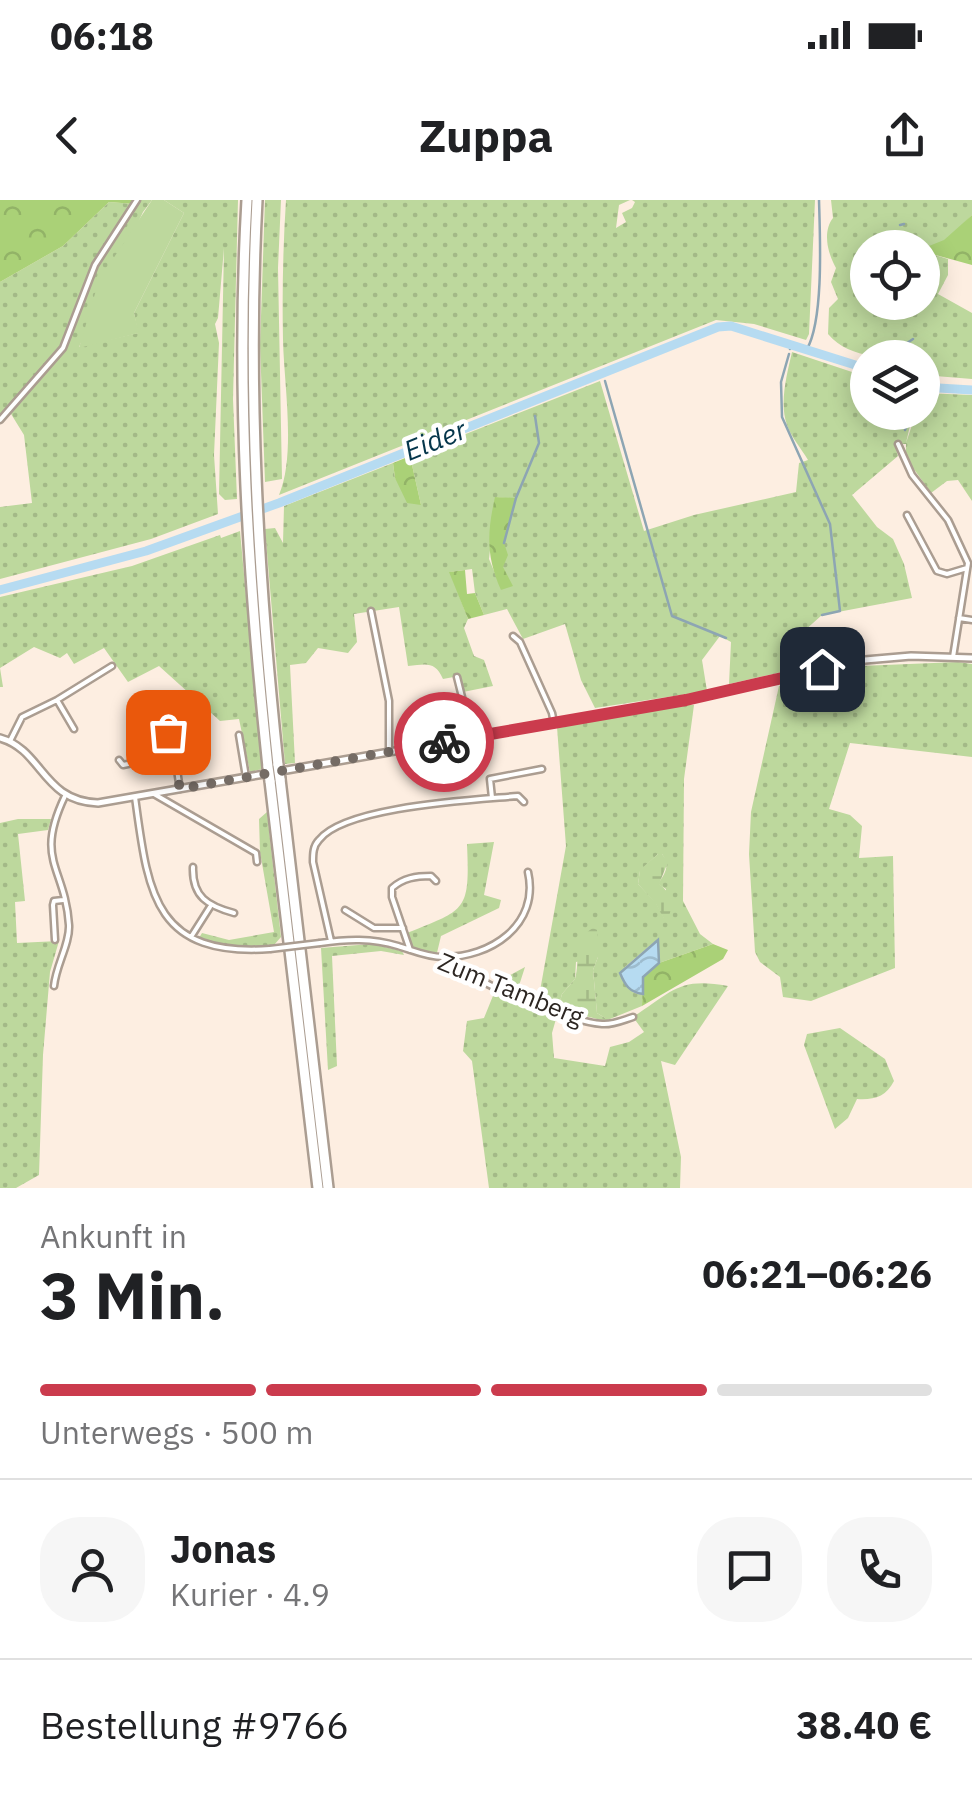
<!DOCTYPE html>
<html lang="de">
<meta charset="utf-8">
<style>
:root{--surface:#fff;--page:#f6f6f6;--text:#202124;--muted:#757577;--line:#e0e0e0;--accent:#cb3b4d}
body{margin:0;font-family:"IBM Plex Sans",sans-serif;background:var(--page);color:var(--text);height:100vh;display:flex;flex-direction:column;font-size:38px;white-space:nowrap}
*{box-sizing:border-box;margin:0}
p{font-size:32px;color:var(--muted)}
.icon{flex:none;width:55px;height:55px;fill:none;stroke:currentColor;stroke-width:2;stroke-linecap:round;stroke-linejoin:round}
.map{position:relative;height:988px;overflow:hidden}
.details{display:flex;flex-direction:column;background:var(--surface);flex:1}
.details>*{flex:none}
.buttons{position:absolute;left:850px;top:30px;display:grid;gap:20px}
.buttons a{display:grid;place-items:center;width:90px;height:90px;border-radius:50%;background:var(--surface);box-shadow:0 5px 25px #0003;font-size:50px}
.pin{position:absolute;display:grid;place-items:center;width:85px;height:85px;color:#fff;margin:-42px;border-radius:20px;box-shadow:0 5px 15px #0006}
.courier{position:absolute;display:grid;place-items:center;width:100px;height:100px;margin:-50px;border:8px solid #cb3b4d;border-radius:50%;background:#fff;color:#222;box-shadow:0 2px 12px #0007}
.head em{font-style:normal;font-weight:700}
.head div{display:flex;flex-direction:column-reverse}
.head{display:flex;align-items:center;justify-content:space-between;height:170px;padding:0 40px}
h1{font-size:65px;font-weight:700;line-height:75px}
.bar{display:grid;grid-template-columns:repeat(4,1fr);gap:15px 10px;align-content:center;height:120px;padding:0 40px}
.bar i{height:12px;border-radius:8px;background:var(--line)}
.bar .on{background:var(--accent)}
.bar p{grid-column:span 4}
.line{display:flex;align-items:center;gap:25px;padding:0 40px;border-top:2px solid var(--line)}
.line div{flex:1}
.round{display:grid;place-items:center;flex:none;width:105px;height:105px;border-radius:40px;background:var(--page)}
.status{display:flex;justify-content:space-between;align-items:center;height:70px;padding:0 50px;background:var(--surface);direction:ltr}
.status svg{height:28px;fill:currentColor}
header{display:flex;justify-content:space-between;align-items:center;height:130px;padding:0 40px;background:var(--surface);font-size:45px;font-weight:700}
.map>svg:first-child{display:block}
.grass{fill:url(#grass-dots);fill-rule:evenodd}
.forest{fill:url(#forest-crowns)}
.wetland{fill:url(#wetland-marsh)}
.pitch{fill:#bdd89d}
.water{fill:url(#water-waves);stroke:#8da5b3;stroke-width:2.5}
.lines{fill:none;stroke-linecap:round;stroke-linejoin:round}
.stream{stroke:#8da5b3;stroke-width:2.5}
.river{stroke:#b6dbf1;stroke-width:9}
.minor-casing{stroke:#ab9d91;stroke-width:9}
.tertiary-casing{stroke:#ab9d91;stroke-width:10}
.motorway-casing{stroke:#ab9d91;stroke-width:14}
.minor{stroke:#fff;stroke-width:4}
.tertiary{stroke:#fff;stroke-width:5}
.motorway{stroke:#fff;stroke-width:9}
.minor-bridge-casing{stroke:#ab9d91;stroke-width:9;stroke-linecap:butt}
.motorway-bridge-casing{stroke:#ab9d91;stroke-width:14;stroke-linecap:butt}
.minor-bridge{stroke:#fff;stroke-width:4}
.motorway-bridge{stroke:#fff;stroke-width:9}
.done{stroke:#756c65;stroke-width:10;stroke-dasharray:0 18}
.route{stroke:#cb3b4d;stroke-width:12}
.labels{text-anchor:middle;stroke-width:9;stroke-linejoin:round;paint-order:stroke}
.street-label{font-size:25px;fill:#2c2622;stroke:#fff}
.water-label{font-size:28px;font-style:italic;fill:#05364b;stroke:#fff}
</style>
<div class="status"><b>06:18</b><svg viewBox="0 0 49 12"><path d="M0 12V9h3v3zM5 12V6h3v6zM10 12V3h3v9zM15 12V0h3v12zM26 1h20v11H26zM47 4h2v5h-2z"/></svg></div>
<header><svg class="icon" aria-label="back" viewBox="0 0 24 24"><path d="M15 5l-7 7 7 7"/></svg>Zuppa<svg class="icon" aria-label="share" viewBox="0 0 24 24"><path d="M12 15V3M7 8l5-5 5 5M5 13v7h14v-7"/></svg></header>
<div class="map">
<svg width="972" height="988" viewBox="0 0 972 988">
<defs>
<pattern id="grass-dots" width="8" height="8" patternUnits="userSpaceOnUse" patternTransform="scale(2.5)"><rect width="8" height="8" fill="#bdd89d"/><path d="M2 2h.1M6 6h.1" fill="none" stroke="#a3b987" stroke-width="1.8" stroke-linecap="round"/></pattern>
<pattern id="forest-crowns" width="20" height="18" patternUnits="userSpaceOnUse" patternTransform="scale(2.5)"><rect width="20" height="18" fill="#aad177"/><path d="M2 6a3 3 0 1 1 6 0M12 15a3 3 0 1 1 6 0" fill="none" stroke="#92b367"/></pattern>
<pattern id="wetland-marsh" width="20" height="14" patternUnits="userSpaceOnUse" patternTransform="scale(2.5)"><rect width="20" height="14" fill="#bdd89d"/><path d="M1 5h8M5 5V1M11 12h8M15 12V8" fill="none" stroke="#a3b987"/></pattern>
<pattern id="water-waves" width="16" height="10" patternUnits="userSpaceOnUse" patternTransform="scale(2.5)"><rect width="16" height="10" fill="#b6dbf1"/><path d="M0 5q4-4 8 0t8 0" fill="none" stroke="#9dbcce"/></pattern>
</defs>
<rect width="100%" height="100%" fill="#fdeee1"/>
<path class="grass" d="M137,0H152L143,12L79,147L138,133L134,113L184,13L164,0H238L233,199L237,299L225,300L219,294L224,48L218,118L215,124L219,143L214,255L218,314L151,339L0,379V307L32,303L24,235L8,209L0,214V82L63,46L109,2L134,4Z
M265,0H281L278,68L282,279L265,282L260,145Z
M286,0H630L619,5L616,28L626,22L622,13L632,8L635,2L632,0H815L809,134L806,140L754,124L716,120L279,295C296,255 284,185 283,140C282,94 283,47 286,0Z
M831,0H972V15L932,54L948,59V75L938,94L972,113V179L923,175L922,158C890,157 851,161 828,134L829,108L838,99L831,82L836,68C828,54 822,32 833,18ZM868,48H922V102H868Z
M792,152L867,177L868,212L913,213L906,243L916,213L922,212L923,193L972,195V301L958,280L947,281L931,293L906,258V244H895L898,256L852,295L877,327L893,339L904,364L912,398L822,415L785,448L790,470L729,484L731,442L720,436L702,460L707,491L595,508L581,480L565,424L523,439L507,409L484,415L475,393L472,369L450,372L468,419L464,428L474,456L484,460L493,486L463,492L459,476L443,479C435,461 427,464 408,466L399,407L354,414L357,442L348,453L318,448L306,463L290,465L295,563L285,564L265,329L275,328L283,343L284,306L393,263L395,278L421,305L410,256L600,181L644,331L694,315L796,292L799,263L808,260C801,248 791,237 787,225C779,203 787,174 792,152ZM496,297L516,299L504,343L502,390L489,359Z
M240,331L262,569L250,572L239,519L220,521L159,466L128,482L104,448L74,464L67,453L60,458L34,447L0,468L3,487H0V397L132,366L220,335L221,338Z
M958,462L972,464V557L850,543L829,609L850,615L862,626L859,658L893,656L895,768L811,801L783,797L780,777L760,762L755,752L749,654L751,612L779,486L852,467V479H859L860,466Z
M686,505H694L684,579L683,701L700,734L713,744L659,763L658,741L653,743L625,767L634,793L643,794L642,806L605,821V818L597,813L593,770L598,757L576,762L575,779L562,794L558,809L538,802L566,646L557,527ZM658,654H662C670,666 666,672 658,684L666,689L664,718L656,703L638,684L640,671Z
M267,612L281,737L274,745C247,749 225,748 199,738L202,733L229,740L274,732L260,652L259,619Z
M18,619H51L48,630L18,634L25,701L15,702L17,743L59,741L50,772L43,855L39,975L16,988H0V623Z
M494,642L484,695L501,700L499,708L441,736L436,757L410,750L405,734C466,709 470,713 467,644Z
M371,744L402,751L404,755L381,751L332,756L337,866L328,870L321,748Z
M525,767L516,795L558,812L552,833L554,858L605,866L610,847L629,842L644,832L633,817C673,791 679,777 728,786L675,865L661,861L681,957L680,988H489L472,861L463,851L467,821L484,818L499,781Z
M840,828L885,859L894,881C886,897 874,900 857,899L848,918L835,929L804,845L807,834Z"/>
<path class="forest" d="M0,0H137L134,4L109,2L63,46L0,82Z
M972,15V65L932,54L929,46L944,40Z
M410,256L421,305L407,303L395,278L393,263Z
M495,297L516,298L504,343L508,355L503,367L513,386L501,390C486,356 487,333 495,297Z
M465,370L467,394L475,393L484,415L468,419L449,372Z
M713,744L728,750L723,759L642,806L643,777L659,763Z"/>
<path class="wetland" d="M658,654H662L668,662L659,684C671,693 674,701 669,716L664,719L656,704L638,684L640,670Z
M593,728L597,730L598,757L593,770L597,813L605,818V821L558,809L562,794L575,779C581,759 571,741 593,728Z"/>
<path class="pitch" d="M152,0H164L184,13L134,113L139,133L79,148L99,80Z"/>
<path class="water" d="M658,740L659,763L643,777V794C629,792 625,785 620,773Z"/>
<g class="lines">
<path class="stream" d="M900,25L904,24
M790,149L792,144
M807,149C824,119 820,36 819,0
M789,154L781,182L782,217L830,324L840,411L822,415
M885,158L913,139
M605,181L672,416L726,438
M905,230L911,213
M504,343L516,298L539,243L535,216"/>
<path class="river" d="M922,187L972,190
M0,390L146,351L279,303L718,127L731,126L868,169"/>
<defs>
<path id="minor" d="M0,220L63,148L95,65L137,0
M898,244L912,275L948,320L968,363L953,457
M907,315L937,371L947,374L967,368
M371,411L389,501V552
M959,418L972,420
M513,436L520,442L552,513L554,523
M457,477L472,537
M57,500L74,529
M137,509C176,511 174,558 180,589
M239,535L246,577
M10,541L22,517L57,500L112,466
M119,560L123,565L173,555
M154,594L256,653L257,662
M135,597C148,692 153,757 270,749
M492,598L490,579L542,569
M193,667C192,697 208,706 234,713
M345,710L374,728H403
M191,737L210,707
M55,740L53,705L54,701L63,700
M331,741L313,662C313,654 313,646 319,640C345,606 475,600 518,596L524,602
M320,743C347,739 372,738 398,746C412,750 427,757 443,757C490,758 540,725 528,672
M410,750L392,697V688C403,678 416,676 431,676L436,681
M448,757C469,782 569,822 602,824C613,825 623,820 633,817
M54,786C56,765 70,744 69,725C65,666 34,661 65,596"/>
<path id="tertiary" d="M0,538C43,550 42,601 98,603L270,573
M281,571L685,500L865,460L911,456L972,458"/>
<path id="motorway" d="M247,0C236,190 248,378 268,567
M257,0C247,189 258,377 278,565
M280,579L328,988
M270,581L318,988"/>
</defs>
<use href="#minor" class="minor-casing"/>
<use href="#tertiary" class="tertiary-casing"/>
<use href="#motorway" class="motorway-casing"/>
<use href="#minor" class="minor"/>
<use href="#tertiary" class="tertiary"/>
<use href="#motorway" class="motorway"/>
<defs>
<path id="minor-bridge" d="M270,749L320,743"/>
<path id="motorway-bridge" d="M278,565L280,579
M268,567L270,581"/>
</defs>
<use href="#minor-bridge" class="minor-bridge-casing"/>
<use href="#motorway-bridge" class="motorway-bridge-casing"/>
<use href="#minor-bridge" class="minor-bridge"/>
<use href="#motorway-bridge" class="motorway-bridge"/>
</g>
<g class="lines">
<path class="done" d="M168,532L180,589L444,542"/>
<path class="route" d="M444,542L686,500L822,469"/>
</g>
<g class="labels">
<g class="street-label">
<text transform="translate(511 789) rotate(22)" y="9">Zum Tamberg</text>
</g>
<g class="water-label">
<text transform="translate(435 240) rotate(-22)" y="10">Eider</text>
</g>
</g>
</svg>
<div class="buttons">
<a><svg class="icon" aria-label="locate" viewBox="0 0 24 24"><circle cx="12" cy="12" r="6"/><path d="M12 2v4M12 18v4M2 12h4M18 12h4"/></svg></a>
<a><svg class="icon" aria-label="layers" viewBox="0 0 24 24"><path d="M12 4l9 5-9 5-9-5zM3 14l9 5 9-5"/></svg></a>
</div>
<div class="pin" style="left:168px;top:532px;background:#ea580c"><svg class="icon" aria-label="bag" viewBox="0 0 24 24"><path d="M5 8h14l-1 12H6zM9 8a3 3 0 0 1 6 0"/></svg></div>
<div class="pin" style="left:822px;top:469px;background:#1f2937"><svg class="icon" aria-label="home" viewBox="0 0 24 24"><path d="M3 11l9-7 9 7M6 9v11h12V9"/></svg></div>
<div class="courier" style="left:444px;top:542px"><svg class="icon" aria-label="bike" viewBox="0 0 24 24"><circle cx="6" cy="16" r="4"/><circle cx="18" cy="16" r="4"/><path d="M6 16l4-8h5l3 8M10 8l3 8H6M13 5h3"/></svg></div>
</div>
<section class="details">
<div class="head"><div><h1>3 Min.</h1><p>Ankunft in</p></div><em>06:21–06:26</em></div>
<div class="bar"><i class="on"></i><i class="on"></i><i class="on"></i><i></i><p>Unterwegs · 500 m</p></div>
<div class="line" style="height:180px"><a class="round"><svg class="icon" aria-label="person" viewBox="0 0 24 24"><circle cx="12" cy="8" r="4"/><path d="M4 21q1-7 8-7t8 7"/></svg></a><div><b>Jonas</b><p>Kurier · 4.9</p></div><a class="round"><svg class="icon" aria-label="chat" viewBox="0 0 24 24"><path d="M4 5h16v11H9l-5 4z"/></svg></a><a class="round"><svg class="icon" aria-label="phone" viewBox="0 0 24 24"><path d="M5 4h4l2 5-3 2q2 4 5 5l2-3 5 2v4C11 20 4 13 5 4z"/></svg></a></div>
<div class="line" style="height:130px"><div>Bestellung #9766</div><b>38.40 €</b></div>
</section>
